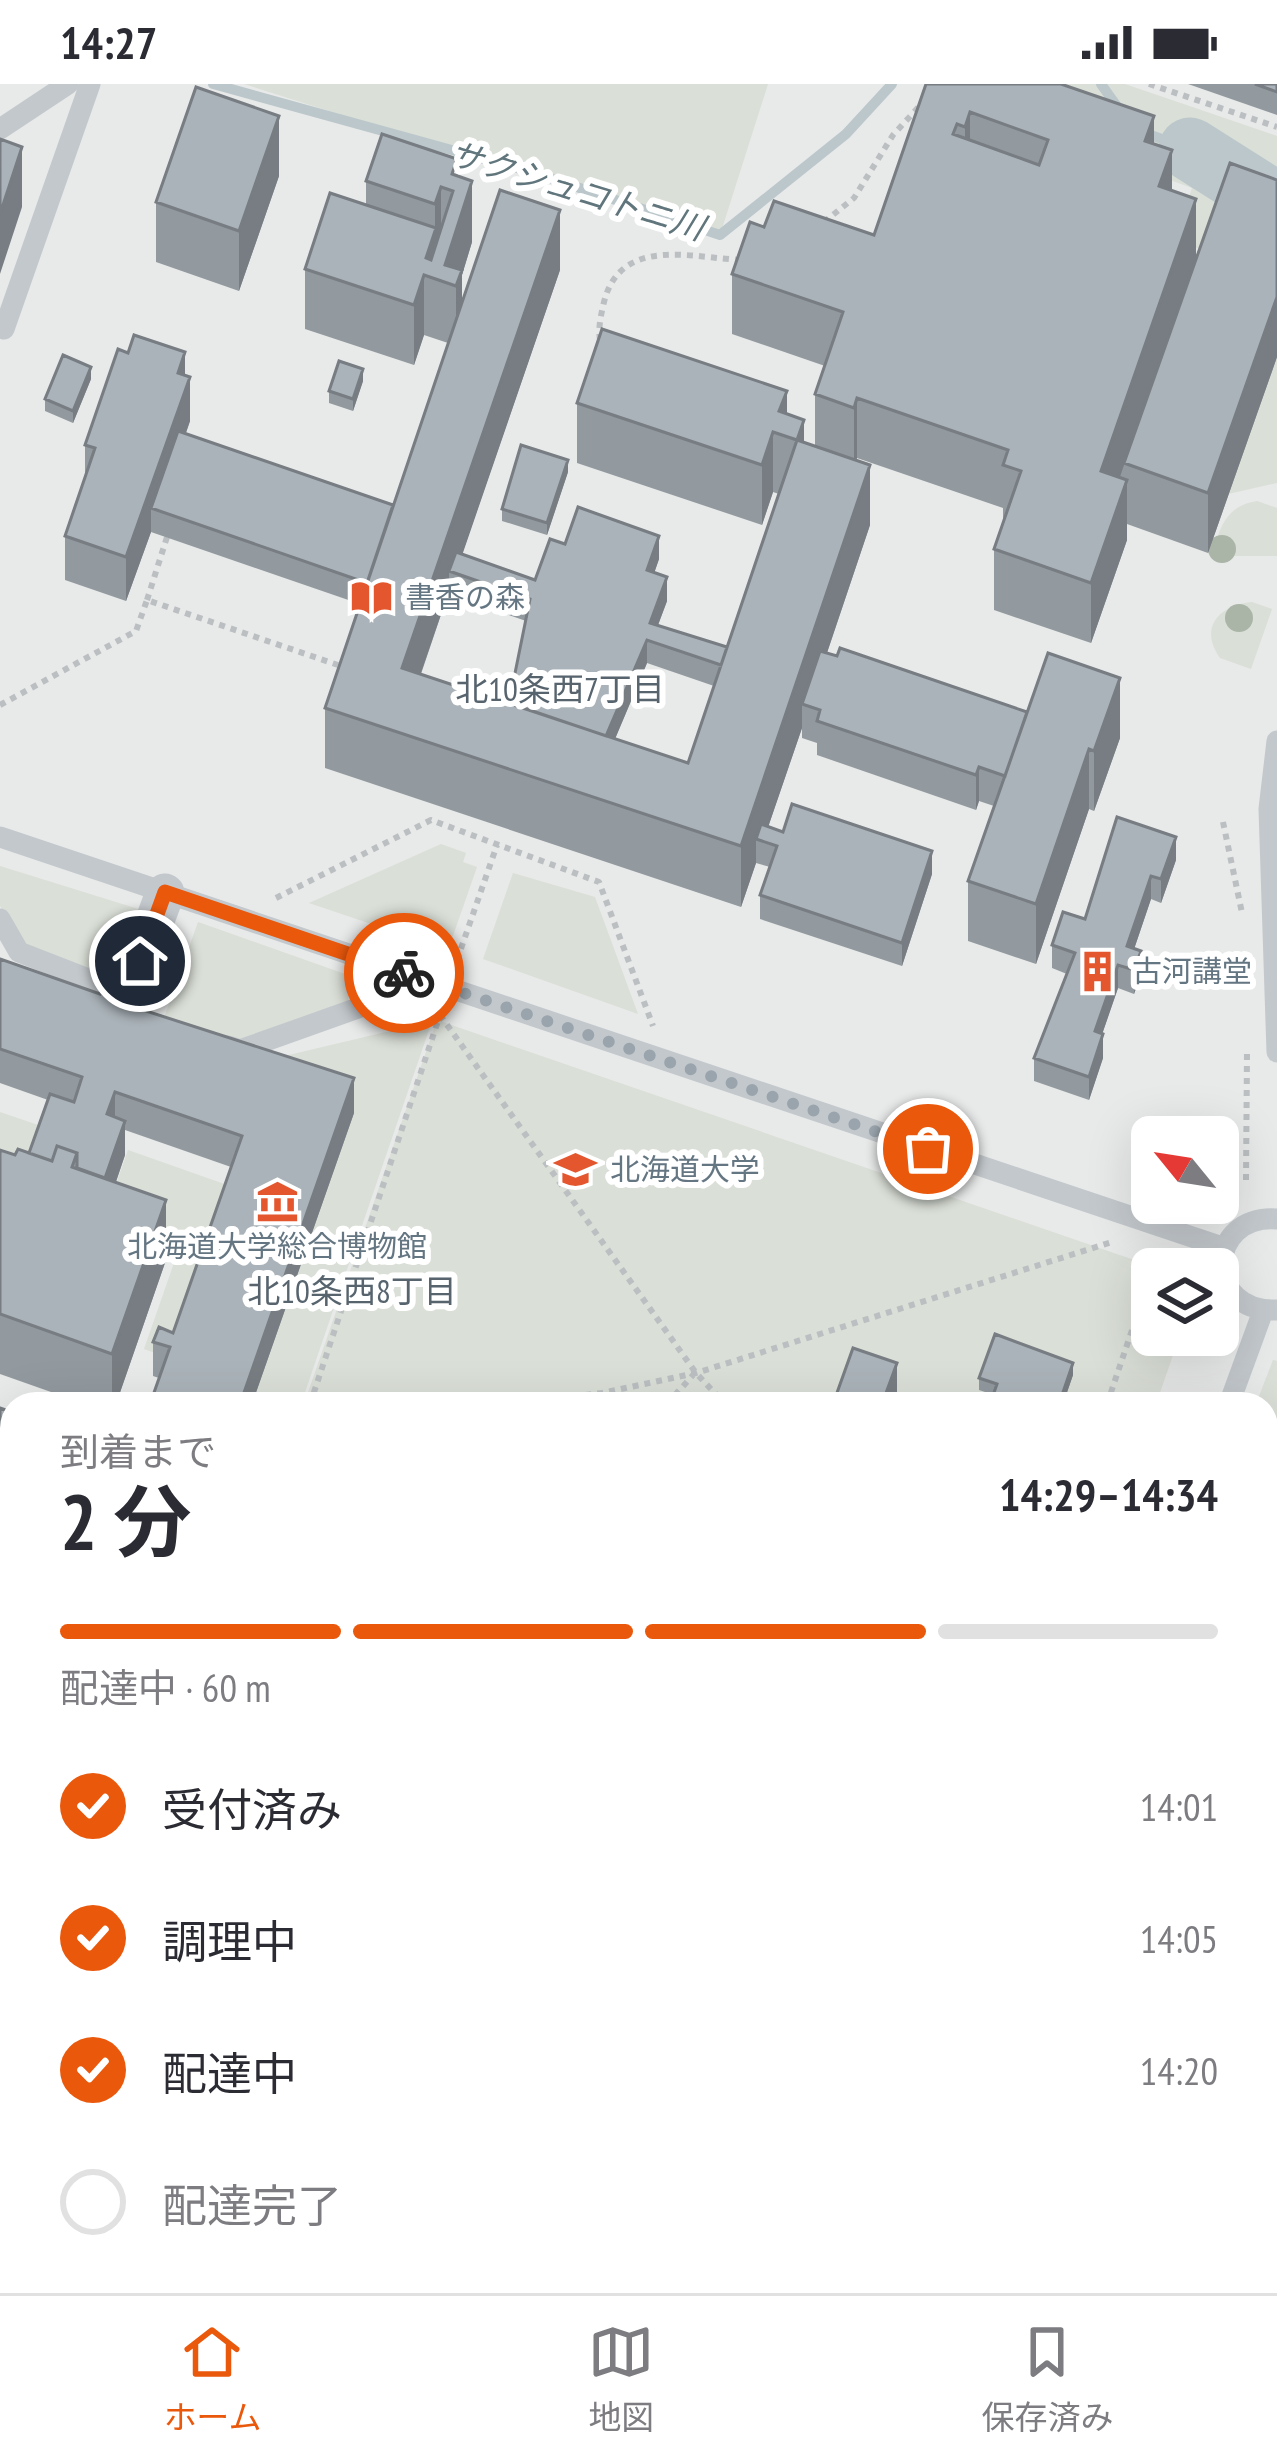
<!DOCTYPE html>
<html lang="ja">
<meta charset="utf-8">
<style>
:root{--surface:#fff;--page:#f2f2f3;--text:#2b2b33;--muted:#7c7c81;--line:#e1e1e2;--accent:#ea580c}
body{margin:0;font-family:"PT Sans Narrow","Noto Sans JP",sans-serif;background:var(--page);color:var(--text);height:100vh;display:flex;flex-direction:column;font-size:45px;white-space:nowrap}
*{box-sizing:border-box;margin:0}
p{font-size:39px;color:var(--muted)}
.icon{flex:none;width:66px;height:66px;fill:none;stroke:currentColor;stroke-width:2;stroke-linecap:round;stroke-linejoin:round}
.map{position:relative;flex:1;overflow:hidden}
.side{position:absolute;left:0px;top:1308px;width:1278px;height:903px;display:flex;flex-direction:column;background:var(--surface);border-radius:36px 36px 0 0;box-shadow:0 12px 48px #0002}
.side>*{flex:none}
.needle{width:78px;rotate:300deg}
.tools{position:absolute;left:1131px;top:1032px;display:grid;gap:24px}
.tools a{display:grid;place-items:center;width:108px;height:108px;border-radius:18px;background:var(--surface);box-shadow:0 12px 48px #0002;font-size:60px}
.pin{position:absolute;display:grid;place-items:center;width:102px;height:102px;color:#fff;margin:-51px;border:6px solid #fff;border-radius:50%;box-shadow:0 3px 12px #0007}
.courier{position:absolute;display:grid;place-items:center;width:120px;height:120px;margin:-60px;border:9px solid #ea580c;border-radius:50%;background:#fff;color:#222;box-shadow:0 3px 15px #0007}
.head em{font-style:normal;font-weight:700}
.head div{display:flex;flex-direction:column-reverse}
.head{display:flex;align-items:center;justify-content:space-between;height:204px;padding:0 60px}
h1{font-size:78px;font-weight:700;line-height:90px}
.bar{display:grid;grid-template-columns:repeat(4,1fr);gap:18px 12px;align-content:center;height:144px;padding:0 60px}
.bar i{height:15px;border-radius:9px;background:var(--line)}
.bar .active{background:var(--accent)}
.bar p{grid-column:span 4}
ol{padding:0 60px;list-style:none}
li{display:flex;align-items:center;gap:36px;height:132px}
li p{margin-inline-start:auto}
li .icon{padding:12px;border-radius:50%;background:var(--accent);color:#fff;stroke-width:4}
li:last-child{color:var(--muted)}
li i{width:66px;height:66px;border:6px solid var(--line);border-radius:50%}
.status{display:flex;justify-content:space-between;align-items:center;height:84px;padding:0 60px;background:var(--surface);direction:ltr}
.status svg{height:33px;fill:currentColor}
.tabs{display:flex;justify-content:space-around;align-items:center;height:168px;border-top:3px solid var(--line);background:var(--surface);font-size:33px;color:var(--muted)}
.tabs a{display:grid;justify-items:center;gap:6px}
.tabs .active{color:var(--accent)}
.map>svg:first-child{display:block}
.built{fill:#e8e9e9;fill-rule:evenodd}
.green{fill:#dadfd7}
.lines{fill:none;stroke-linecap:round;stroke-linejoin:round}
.stream{stroke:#bbc7cb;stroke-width:10}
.river{stroke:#bbc7cb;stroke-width:63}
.path{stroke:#bbbfc2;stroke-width:6;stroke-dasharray:6 6;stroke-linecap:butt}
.lane{stroke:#c3c8cc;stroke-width:21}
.street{stroke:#c3c8cc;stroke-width:39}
.tree{fill:#aab4a7}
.wall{fill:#929a9f;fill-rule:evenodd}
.shaded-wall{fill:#777d82}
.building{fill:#aab3b9;stroke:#777d82;stroke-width:3;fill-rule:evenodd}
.done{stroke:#99a4ac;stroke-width:12;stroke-dasharray:0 21.6}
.route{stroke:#ea580c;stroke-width:15}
.labels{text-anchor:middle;stroke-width:12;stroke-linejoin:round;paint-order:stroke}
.poi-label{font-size:30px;fill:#657683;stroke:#fff;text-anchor:start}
.water-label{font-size:33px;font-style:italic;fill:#60757c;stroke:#fff}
.neighbourhood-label{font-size:33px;fill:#57646e;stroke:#fff}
</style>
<div class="status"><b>14:27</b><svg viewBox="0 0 49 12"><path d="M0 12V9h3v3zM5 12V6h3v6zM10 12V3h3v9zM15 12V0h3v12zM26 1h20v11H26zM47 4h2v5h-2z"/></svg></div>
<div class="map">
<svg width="1277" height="2209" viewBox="0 0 1277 2209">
<rect width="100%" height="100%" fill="#fafaf8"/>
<path class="built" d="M0,0H1277V2209H0ZM1152,1053H1218V1119H1152ZM1152,1185H1218V1251H1152ZM12,1320H1266V2199H12Z"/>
<path class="green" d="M244,0H768L720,151Z
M992,0H1125L1277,52V156L1219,171L1174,157L1192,104L965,21Z
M1277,273V399L1228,410Z
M1257,417L1277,424V472H1212C1220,444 1225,422 1257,417Z
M1252,518L1272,525L1251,585L1220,574C1198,543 1220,521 1252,518Z
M441,760L466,769L463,778L477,783L448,866L309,819Z
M0,782L148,828L122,897L27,861L0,822Z
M513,789L595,813L638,930L483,875Z
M198,838L345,890L349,920L239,960L164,934Z
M437,936L1137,1177L1152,1196V1251H1180L1156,1320H304Z
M432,937L301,1320H252L354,1029L221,987Z
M0,1028L38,1041L10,1122L0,1119Z
M128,1066L230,1102L169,1274L144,1265L175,1176L99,1149Z
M1273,1276L1277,1277V1783L1266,1779V1320H1256Z"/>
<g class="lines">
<path class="stream" d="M213,0L535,89L720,151L846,50L892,0
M1101,0L1121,28
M1142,48L1190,65"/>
<path class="river" d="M1190,65L1277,120"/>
<path class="path" d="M1149,0L1277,43
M824,138L854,114L893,51L925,16
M600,256C598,243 601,231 604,218C621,150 696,175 744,176
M147,516L167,453
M0,621L136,547L147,516L338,581
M1223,738L1242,829
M276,814L431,736L599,798L653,942
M457,876L497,761
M440,931L696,1289L725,1320
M413,936L441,931
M1246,1096L1247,968
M310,1320L440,931
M514,1320L602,1309L696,1289L1112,1158
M667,1320L693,1291
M1107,1320L1152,1187
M1266,1474L1277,1478
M1266,1551L1277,1519
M1266,1587L1277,1580"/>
<path class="lane" d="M0,45L68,0
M4,245L90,0
M1277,657L1269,725L1277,968
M0,753L1225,1164
M0,835L19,868L127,910
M228,962L240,966L431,898
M1277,1135C1205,1130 1203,1229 1277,1226
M1229,1320L1263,1227
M0,1738L12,1703
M413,2209L417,2199"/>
<path class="street" d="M121,929L165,809"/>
</g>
<g class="tree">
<circle cx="1222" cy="465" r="14"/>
<circle cx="1239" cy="534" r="14"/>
</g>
<path class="wall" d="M926,0L1154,60L1196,175L1277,96V273L1208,469L1127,440V456L1091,559L994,526V465L1003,437V424L857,374L856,376L870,441L827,569L1120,654L1094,727L1089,725L1036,880L968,857V797L994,722L979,717L976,726L817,671V659L802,654V644L768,743L932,790L902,882L760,835V811L770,783L756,779L741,823L325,684V624L360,520L151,448L126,517L65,496V452L85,395V361L185,291L190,337L186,349L394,421L448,259L424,251L414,281L305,245V185L366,121V97L457,92L472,158L462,191V220L560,186L462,470L535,496L565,460L659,475L654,489L667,517L658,541L727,563L779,410L773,408L762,441L577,379V319L787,330L804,359L815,363V310L825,282L732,250V190L764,143L874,151ZM449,507V510L526,537L509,619L421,590ZM647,579L714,602L688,679L615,655Z
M1188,0H1277V31Z
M279,92L239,207L156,178V118Z
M91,295L73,339L45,327V315Z
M363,297L353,327L329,319V307Z
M568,388L547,451L502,437V425Z
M1176,776L1161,819L1151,815L1134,865L1141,890L1134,910L1118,904L1102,950L1103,974L1089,1016L1034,997V974L1067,890L1052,884V861Z
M0,875L150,928L354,1029L252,1320H150L159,1294L153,1292V1258L173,1249L231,1083L125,1046V1071L116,1098L166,1176L116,1320H85L0,1290V1066L15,1071L29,1069L48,1016L0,999Z
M1073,1291L1063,1320H990L994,1311L979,1306V1294Z
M0,1324L12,1328V1515L0,1511Z
M12,1731V1913L0,1909V1766Z
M1273,1833L1277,1834V1957L1272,1955L1266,1971Z
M0,2028L12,2032V2118L0,2114Z
M259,2199H336L332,2209H283Z
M439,2199H518L514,2209H439Z
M716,2199H1266L1277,2209H745Z"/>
<path class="shaded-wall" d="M970,28V88L965,103V43Z
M279,32V92L239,207V147Z
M1154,32V92L1145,57Z
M22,63V123L0,190V130Z
M1172,66V126L1159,102Z
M472,97V158L462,191V246L456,262V202L445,181Z
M441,103V163L436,177L426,174L435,147V120Z
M1196,115V175L1101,447V387Z
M560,126V186L456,489L449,487V507L402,644V584Z
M424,191V251L414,281V221Z
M1277,213V273L1208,469V409Z
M185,268V307L190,293V337L158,427L151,424V448L126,517V473Z
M91,283V295L73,339V327Z
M363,285V297L353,327V315Z
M787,307V353L779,327Z
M857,314V374L854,384V324Z
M804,336V396L797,356Z
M773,348V408L762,441V381Z
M568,376V388L547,451V439Z
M870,381V441L809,622L802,620V644L763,758L756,755V779L741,823V762Z
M1127,396V456L1091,559V499Z
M659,452V475L647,510V486Z
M667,493V517L652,557L650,539Z
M647,556V579L593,707V684Z
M1120,594V654L1094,727V667Z
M1089,665V725L1036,880V820Z
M979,683V717L976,726V691Z
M1176,753V776L1161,819V795Z
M932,767V790L902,882V859Z
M1151,792V815L1127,886V862Z
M1141,867V890L1134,910V886Z
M1118,881V904L1095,971V947Z
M150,905V939L143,926Z
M1103,950V974L1089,1016V993Z
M354,994V1029L252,1320H240Z
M115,1008V1043L107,1030Z
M125,1037V1071L102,1138V1103Z
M166,1116V1176L116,1320H112V1270Z
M897,1279V1313L894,1320H882Z
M1073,1279V1291L1063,1320H1059Z
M1273,1809V1853L1266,1829Z
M1272,1911V1955L1266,1971V1927Z
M325,2199H336L332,2209H325Z
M505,2199H518L514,2209H505Z
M692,2199H707L704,2209H688Z"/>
<path class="building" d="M926,0H1061L1154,32L1145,57L1172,66L1159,102L1196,115L1101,387L1127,396L1091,499L994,465L1021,387L1003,381L1008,366L857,314L854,324L815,310L843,228L732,190L750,138L764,143L774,117L874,151ZM970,28L1048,56L1039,81L953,50L957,40L965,43Z
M1255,0H1277V8Z
M196,3L279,32L239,147L156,118Z
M382,50L457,75L452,90L472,97L445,181L462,186L456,202L424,191L414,221L305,185L330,109L436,144L426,174L431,176L453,107L441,103L435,120L366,97Z
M0,55L22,63L0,130Z
M1230,79L1277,96V213L1208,409L1124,379Z
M500,106L560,126L402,584L688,679L797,356L870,381L741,762L325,624Z
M602,245L787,307L779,327L804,336L797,356L773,348L762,381L577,319Z
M134,251L185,268L178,289L190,293L126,473L65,452L95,364L85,361L118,265L128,269Z
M63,271L91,283L73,327L45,315Z
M339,277L363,285L353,315L329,307Z
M178,347L393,421L367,499L151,424Z
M521,361L568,376L547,439L502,425Z
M578,423L659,452L647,486L667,493L650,539L727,563L721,581L647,556L606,652L509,619L530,515L449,487L456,468L535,496L550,455L565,460Z
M840,564L1027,628L1005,692L979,683L976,691L817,637L820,626L802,620L820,567L837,572Z
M1048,569L1120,594L1094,667L1089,665L1036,820L968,797Z
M792,720L932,767L902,859L760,811L777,762L756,755L761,740L783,748Z
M1117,733L1176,753L1161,795L1151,792L1127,862L1141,867L1134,886L1118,881L1095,947L1103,950L1089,993L1034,974L1075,869L1052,861L1063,828L1085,835Z
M0,875L100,910L107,889L150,905L143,926L354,994L240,1320H150L170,1263L153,1258L159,1243L173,1249L242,1052L115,1008L107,1030L125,1037L105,1094L77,1084V1069L57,1062L52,1077L29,1069L50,1010L74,1018L82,993L0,965Z
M57,1062L77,1069L72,1083L166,1116L112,1270L0,1230V1066L15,1071L18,1065L52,1077Z
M995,1250L1073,1279L1059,1320L1040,1315L1038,1320H990L997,1300L979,1294Z
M853,1264L897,1279L882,1320H833Z
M0,1324L12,1328V1429L0,1425Z
M12,1731V1879L0,1875V1766Z
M1266,1807L1273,1809L1266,1829Z
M1266,1830L1277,1834V1913L1272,1911L1266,1927Z
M0,2028L12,2032V2084L0,2080Z
M1266,2172L1277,2176V2209H855L857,2203L845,2199H1266Z
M613,2199L639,2200L692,2199L688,2209H609Z"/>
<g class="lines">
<path class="done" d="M404,889L928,1065"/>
<path class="route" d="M140,877L165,808L404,889"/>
</g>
<defs>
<symbol id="library-bare" viewBox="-9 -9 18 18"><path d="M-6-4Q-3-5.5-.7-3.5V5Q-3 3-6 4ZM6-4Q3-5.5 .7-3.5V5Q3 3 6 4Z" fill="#e4572e" stroke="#fff" stroke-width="2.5" paint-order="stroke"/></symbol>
<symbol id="building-bare" viewBox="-9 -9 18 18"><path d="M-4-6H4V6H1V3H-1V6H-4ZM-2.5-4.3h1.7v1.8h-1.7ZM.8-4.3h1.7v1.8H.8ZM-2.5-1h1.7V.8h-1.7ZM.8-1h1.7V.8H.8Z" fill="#e4572e" stroke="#fff" stroke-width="2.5" paint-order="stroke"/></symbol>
<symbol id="university-bare" viewBox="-9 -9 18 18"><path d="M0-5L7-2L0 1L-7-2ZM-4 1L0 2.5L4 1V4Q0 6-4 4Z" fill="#e4572e" stroke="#fff" stroke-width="2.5" paint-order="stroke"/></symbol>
<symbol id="museum-bare" viewBox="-9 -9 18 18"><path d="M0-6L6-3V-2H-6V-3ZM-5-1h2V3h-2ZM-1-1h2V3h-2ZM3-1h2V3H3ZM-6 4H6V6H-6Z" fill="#e4572e" stroke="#fff" stroke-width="2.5" paint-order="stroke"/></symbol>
</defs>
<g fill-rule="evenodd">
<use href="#library-bare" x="342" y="484" width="59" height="59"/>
<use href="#building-bare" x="1068" y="858" width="59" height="59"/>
<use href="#university-bare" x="546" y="1056" width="59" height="59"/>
<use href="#museum-bare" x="248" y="1088" width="59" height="59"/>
</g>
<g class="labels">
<g class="poi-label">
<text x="405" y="524">書香の森</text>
<text x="1132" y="898">古河講堂</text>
<text x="610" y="1096">北海道大学</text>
<text x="277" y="1173" text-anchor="middle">北海道大学総合博物館</text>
</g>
<g class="water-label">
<text transform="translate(577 106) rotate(17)" y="12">サクシュコトニ川</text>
</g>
<g class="neighbourhood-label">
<text x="560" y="617">北10条西7丁目</text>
<text x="352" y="1219">北10条西8丁目</text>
</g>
</g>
</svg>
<div class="tools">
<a><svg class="needle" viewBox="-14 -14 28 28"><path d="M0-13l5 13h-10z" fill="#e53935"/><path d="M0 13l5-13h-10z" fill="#7c7c81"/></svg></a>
<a><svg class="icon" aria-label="layers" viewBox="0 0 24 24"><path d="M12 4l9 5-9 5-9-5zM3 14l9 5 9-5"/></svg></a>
</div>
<div class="pin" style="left:928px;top:1065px;background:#ea580c"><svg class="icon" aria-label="bag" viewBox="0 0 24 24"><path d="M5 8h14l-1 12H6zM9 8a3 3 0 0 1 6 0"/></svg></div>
<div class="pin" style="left:140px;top:877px;background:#1f2937"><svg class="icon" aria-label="home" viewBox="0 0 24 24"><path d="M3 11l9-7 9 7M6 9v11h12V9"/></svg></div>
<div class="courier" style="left:404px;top:889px"><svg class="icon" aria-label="bike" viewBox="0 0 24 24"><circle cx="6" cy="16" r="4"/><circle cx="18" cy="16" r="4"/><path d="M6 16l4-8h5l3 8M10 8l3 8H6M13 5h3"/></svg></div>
<section class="side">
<div class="head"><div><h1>2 分</h1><p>到着まで</p></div><em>14:29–14:34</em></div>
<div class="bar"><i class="active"></i><i class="active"></i><i class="active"></i><i></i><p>配達中 · 60 m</p></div>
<ol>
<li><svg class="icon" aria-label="check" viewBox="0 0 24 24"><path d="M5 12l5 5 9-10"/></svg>受付済み<p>14:01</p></li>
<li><svg class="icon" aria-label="check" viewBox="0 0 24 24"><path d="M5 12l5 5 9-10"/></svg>調理中<p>14:05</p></li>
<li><svg class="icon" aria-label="check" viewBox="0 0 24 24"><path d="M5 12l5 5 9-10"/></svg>配達中<p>14:20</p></li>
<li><i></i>配達完了</li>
</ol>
</section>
</div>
<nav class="tabs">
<a class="active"><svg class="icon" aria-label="home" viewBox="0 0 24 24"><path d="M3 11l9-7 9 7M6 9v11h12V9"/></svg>ホーム</a>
<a><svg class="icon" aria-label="map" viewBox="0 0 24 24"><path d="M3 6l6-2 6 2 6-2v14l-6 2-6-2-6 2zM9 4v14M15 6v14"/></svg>地図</a>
<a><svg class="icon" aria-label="saved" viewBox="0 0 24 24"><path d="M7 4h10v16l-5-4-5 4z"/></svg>保存済み</a>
</nav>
